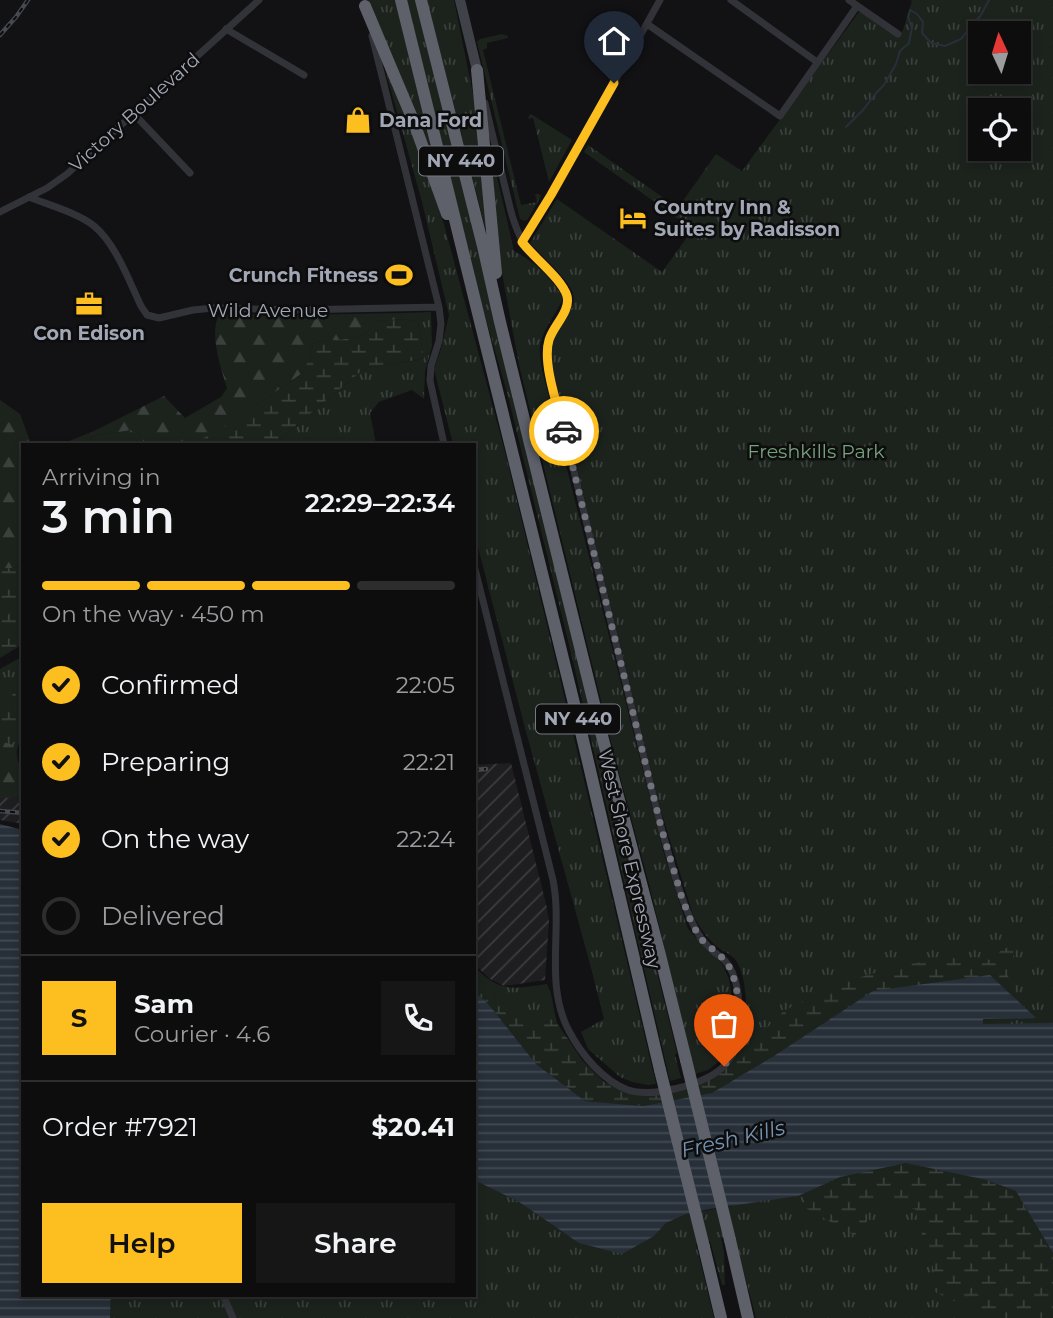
<!DOCTYPE html>
<meta charset="utf-8">
<style>
:root{--surface:#0e0d0e;--page:#171617;--text:#f1f3f6;--muted:#9b9c9e;--line:#2e2d2e;--accent:#fdbe1f}
body{margin:0;font-family:Montserrat,sans-serif;background:var(--page);color:var(--text);height:100vh;display:flex;flex-direction:column;font-size:26px;white-space:nowrap}
*{box-sizing:border-box;margin:0}
p{font-size:23px;color:var(--muted)}
.icon{flex:none;width:38px;height:38px;fill:none;stroke:currentColor;stroke-width:2;stroke-linecap:round;stroke-linejoin:round}
.map{position:relative;flex:1;overflow:hidden}
.side{position:absolute;left:21px;top:443px;width:455px;height:854px;display:flex;flex-direction:column;background:var(--surface);border-radius:0px;box-shadow:0 4px 10px #0003,0 0 0 2px var(--line)}
.side>*{flex:none}
.needle{width:46px;rotate:356deg}
.controls{position:absolute;left:968px;top:21px;display:grid;gap:14px}
.controls a{display:grid;place-items:center;width:63px;height:63px;border-radius:0px;background:var(--surface);box-shadow:0 4px 10px #0003,0 0 0 2px var(--line);font-size:35px}
.pin{position:absolute;display:grid;place-items:center;width:60px;height:60px;color:#fff;margin:-72px -30px;border-radius:50% 50% 50% 0;rotate:-45deg;box-shadow:0 0 7px #0007}
.pin .icon{rotate:45deg}
.courier{position:absolute;display:grid;place-items:center;width:70px;height:70px;margin:-35px;border:5px solid #fdbe1f;border-radius:50%;background:#fff;color:#222;box-shadow:0 2px 9px #0007}
.overview em{font-style:normal;font-weight:600}
.overview div{display:flex;flex-direction:column-reverse}
.overview{display:flex;align-items:center;justify-content:space-between;height:119px;padding:0 21px}
h1{font-size:46px;font-weight:600;line-height:52px}
.bar{display:grid;grid-template-columns:repeat(4,1fr);gap:10px 7px;align-content:center;height:84px;padding:0 21px}
.bar i{height:9px;border-radius:5px;background:var(--line)}
.bar .active{background:var(--accent)}
.bar p{grid-column:span 4}
.line{display:flex;align-items:center;gap:18px;padding:0 21px;border-top:2px solid var(--line)}
.line div{flex:1}
.round{display:grid;place-items:center;flex:none;width:74px;height:74px;border-radius:0px;background:var(--page)}
ol{padding:0 21px;list-style:none}
li{display:flex;align-items:center;gap:21px;height:77px}
li p{margin-inline-start:auto}
li .icon{padding:7px;border-radius:50%;background:var(--accent);color:#111;stroke-width:4}
li:last-child{color:var(--muted)}
li i{width:38px;height:38px;border:4px solid var(--line);border-radius:50%}
.cta{display:flex;gap:14px;margin-top:auto;padding:14px 21px}
.cta a{flex:1;height:80px;border-radius:0px;background:var(--accent);color:#111;font-size:28px;font-weight:600;line-height:80px;text-align:center}
.cta a+a{background:var(--page);color:var(--text)}
.map>svg:first-child{display:block}
.industrial{fill:url(#industrial-furrows)}
.grass{fill:url(#grass-tufts);fill-rule:evenodd}
.forest{fill:url(#forest-firs)}
.wetland{fill:url(#wetland-marsh)}
.water{fill:url(#water-rules)}
.lines{fill:none;stroke-linecap:round;stroke-linejoin:round}
.stream{stroke:#272f38;stroke-width:2}
.minor{stroke:#323338;stroke-width:7}
.secondary{stroke:#404249;stroke-width:10}
.motorway{stroke:#5e616a;stroke-width:12}
.rail-casing{stroke:#474950;stroke-width:4.5}
.rail{stroke:#0d0d0e;stroke-width:2;stroke-dasharray:5;stroke-linecap:butt}
.motorway-bridge{stroke:#5e616a;stroke-width:12}
.done{stroke:#70727c;stroke-width:7;stroke-dasharray:0 12.6}
.route{stroke:#fdbe1f;stroke-width:9}
.labels{text-anchor:middle;stroke-width:5;stroke-linejoin:round;paint-order:stroke}
.shield{fill:#0d0d0e;stroke:#757983;stroke-width:2}
.shield-label{font-size:18px;font-weight:bold;fill:#a2a7b5}
.street-label{font-size:19px;fill:#a2a7b5;stroke:#0d0d0e}
.poi-label{font-size:19px;font-weight:bold;fill:#a2a7b5;stroke:#0d0d0e;text-anchor:start}
.park-label{font-size:19px;fill:#77a17c;stroke:#0d0d0e}
.water-label{font-size:21px;font-style:italic;fill:#7693b3;stroke:#0d0d0e}
</style>
<div class="map">
<svg width="1053" height="1318" viewBox="0 0 1053 1318">
<defs>
<pattern id="industrial-furrows" width="10" height="10" patternUnits="userSpaceOnUse" patternTransform="scale(1.75)"><rect width="10" height="10" fill="#1e1d20"/><path d="M-1 1l2-2M0 10L10 0M9 11l2-2" fill="none" stroke="#3c3b3e"/></pattern>
<pattern id="grass-tufts" width="24" height="20" patternUnits="userSpaceOnUse" patternTransform="scale(1.75)"><rect width="24" height="20" fill="#1c231d"/><path d="M3 7l-1-3M5 7V3M7 7l1-3M15 17l-1-3M17 17v-4M19 17l1-3" fill="none" stroke="#3a403c"/></pattern>
<pattern id="forest-firs" width="22" height="20" patternUnits="userSpaceOnUse" patternTransform="scale(1.75)"><rect width="22" height="20" fill="#1c231d"/><path d="M5 1l3.5 6h-7zM16 11l3.5 6h-7z" fill="#3a403c"/></pattern>
<pattern id="wetland-marsh" width="20" height="14" patternUnits="userSpaceOnUse" patternTransform="scale(1.75)"><rect width="20" height="14" fill="#1c231d"/><path d="M1 5h8M5 5V1M11 12h8M15 12V8" fill="none" stroke="#3a403c"/></pattern>
<pattern id="water-rules" width="6" height="5" patternUnits="userSpaceOnUse" patternTransform="scale(1.75)"><rect width="6" height="5" fill="#272f38"/><path d="M0 2.5h6" fill="none" stroke="#434a53"/></pattern>
</defs>
<rect width="100%" height="100%" fill="#121113"/>
<path class="industrial" d="M511,763L547,908L549,921L545,980L504,986L490,979L474,964V765Z
M23,790V824L0,820V794Z"/>
<path class="grass" d="M368,0H395L432,153H430Z
M406,0H417L677,1053L675,1055L681,1078L670,1081L571,653L508,396L477,288Z
M427,0H454L481,134L486,227H485Z
M910,0H1053V1318H756L734,1234L721,1238L724,1252L725,1285H722L710,1241L696,1244L714,1318H110L111,1295H474V1180L519,1202L561,1231L654,1236L666,1223L686,1214L733,1206L701,1088C712,1077 729,1066 737,1053C749,1033 749,982 737,962C734,955 722,951 716,946C706,937 699,926 693,915L661,811L551,362C551,352 552,343 556,334C561,319 581,306 571,289C564,276 541,255 530,243L557,199L662,272L693,229L584,152L588,145L678,208L716,154L742,171L859,12L865,13L898,36L903,30L912,1ZM980,33H1018V72H980ZM980,110H1018V149H980Z
M502,34L508,36V38L487,43V48L483,50L521,205L537,202L535,194H539L541,196L528,219L525,221L520,219L477,42L480,39Z
M385,69H387L431,182L445,228L505,452L558,670L656,1084L648,1085L632,1082L620,1077L588,1049L581,1032L604,1019L590,964L525,728L474,532V444H453L434,369L441,349L449,315L422,202Z
M531,114L572,140L549,182L533,118L528,119L529,115Z
M491,151L514,251C536,263 551,277 563,298C556,315 543,328 540,346C539,353 541,363 542,370L664,854L688,929L723,965L729,979L733,1003L734,1037L722,1059L708,1070L695,1074L649,884L615,758L519,365L500,262L489,152Z
M431,312L432,346L425,371L424,399L412,390L379,402L370,413L376,444H274L365,368L424,359L418,322L403,319L402,313Z
M132,430L143,437V444H89L92,436Z
M23,656V738C10,754 21,762 23,778C23,784 23,791 23,797L0,798V669Z
M474,967C501,993 512,989 547,984L551,994L559,1034L549,1020L519,1016L500,1001L474,973Z"/>
<path class="forest" d="M402,313L403,319L378,321L364,335L340,340L314,342L304,372L237,419L203,439L193,444H143V437L132,430L92,436L89,444H61L92,432L164,396L185,418L221,397L227,388C221,369 208,331 220,314L293,315Z
M0,400L20,414L31,444H23V567L0,569Z
M0,741L13,745L10,756L16,780L23,784V793L0,792Z"/>
<path class="wetland" d="M403,319L418,322L424,359L365,368L274,444H193L237,419L304,372L314,342L340,340L364,335L378,321Z
M23,567V644L0,658V569Z
M23,687V723L7,743L0,741V709L14,693Z
M1010,946L1015,951L1007,974L1016,993L1035,1015L1036,1018L990,975L774,1056L712,1093L643,1106L585,1101L536,1064L490,1006L474,991V973L500,1001L519,1016L555,1020L582,1060L604,1082L645,1096L699,1084L736,1055L741,1054L744,1058L748,1046L785,1010L839,984L900,965L956,958L994,960L1000,951Z
M906,1163L987,1180L1016,1191L1053,1257V1318H989L933,1291L932,1283L934,1274L932,1263L927,1254L915,1209L870,1199L864,1241L806,1208L804,1194L840,1177Z"/>
<path class="water" d="M0,824L23,830V1295H111L110,1318H0Z
M990,975L1036,1018L983,1019V1024L1053,1023V1253L1016,1191L987,1180L906,1163L840,1177L798,1196L710,1209L686,1214L666,1223L654,1236L622,1254L579,1243L519,1202L474,1180V991L490,1006L536,1064L585,1101L643,1106L712,1093L774,1056L873,991Z"/>
<g class="lines">
<path class="stream" d="M846,127L863,110L876,93L884,85L896,64L900,51L909,43L912,28L908,17L910,10L917,14L923,22L922,33L931,43L945,46L961,39L981,15L989,0"/>
<path class="minor" d="M731,0L817,62
M849,0L898,34
M647,24L780,116L857,6
M226,29L304,75
M372,36L439,307L441,324L439,341L431,366L430,381L444,444
M133,113L190,173
M29,197C49,205 78,213 94,226C116,244 129,281 141,306L147,315L159,318L193,310L214,308L297,310L439,307
M0,212L47,188L67,174L259,0
M522,242L551,195L660,0
M474,565L553,880C563,930 544,984 569,1031C581,1054 603,1081 628,1090C652,1098 704,1085 723,1067C736,1055 740,1035 740,1018C739,1000 738,976 726,962C723,958 718,955 714,952C705,944 697,934 692,922C678,892 670,858 661,827L548,365C547,356 547,347 550,338C554,326 568,313 568,299C567,282 531,258 522,240C512,222 509,202 504,183C498,156 491,130 485,103
M223,1295L233,1318"/>
<path class="secondary" d="M460,0L477,70"/>
<path class="motorway" d="M401,0L582,736L660,1070
M421,0L483,246L500,322L601,732L660,955L686,1060
M365,6L413,120L447,214
M477,70L496,273
M730,1240L748,1318
M704,1247L721,1318"/>
<defs>
<path id="rail" d="M0,35L16,17L28,0
M474,770L486,769
M0,811L23,813"/>
</defs>
<use href="#rail" class="rail-casing"/>
<use href="#rail" class="rail"/>
<path class="motorway-bridge" d="M686,1060L730,1240
M660,1070L704,1247"/>
</g>
<g class="lines">
<path class="done" d="M564,431L661,827L682,898L692,924L701,939L725,960L731,970L736,985L740,1019L738,1036L734,1051L724,1066"/>
<path class="route" d="M564,431C558,407 542,363 549,340C553,326 571,311 567,296C562,279 534,258 522,242L551,195L614,83"/>
</g>
<defs>
<symbol id="shop-bare" viewBox="-9 -9 18 18"><path d="M-5-2.5h2.3a2.7 3.5 0 0 1 5.4 0H5L5.5 6h-11ZM-1.5-2.5h3a1.5 2.3 0 0 0-3 0Z" fill="#fdbe1f" stroke="#0d0d0e" stroke-width="2.5" paint-order="stroke"/></symbol>
<symbol id="hotel-bare" viewBox="-9 -9 18 18"><path d="M-6-4.5h1.5V1H6V5H4.5V3h-9V5H-6ZM-4 0a1.8 1.8 0 1 1 3.6 0ZM.5 0V-2.5h3Q6-2.5 6 0Z" fill="#fdbe1f" stroke="#0d0d0e" stroke-width="2.5" paint-order="stroke"/></symbol>
<symbol id="stadium-bare" viewBox="-9 -9 18 18"><path d="M0-5a6.5 5 0 1 0 0 10a6.5 5 0 1 0 0-10ZM-3.5-1.8h7v3.6h-7Z" fill="#fdbe1f" stroke="#0d0d0e" stroke-width="2.5" paint-order="stroke"/></symbol>
<symbol id="office-bare" viewBox="-9 -9 18 18"><path d="M-6-3h4V-5.5h4V-3h4V5H-6ZM-1-4.5V-3h2v-1.5ZM-6 0V1H6V0Z" fill="#fdbe1f" stroke="#0d0d0e" stroke-width="2.5" paint-order="stroke"/></symbol>
</defs>
<g fill-rule="evenodd">
<use href="#shop-bare" x="339" y="101" width="38" height="38"/>
<use href="#hotel-bare" x="614" y="199" width="38" height="38"/>
<use href="#stadium-bare" x="380" y="256" width="38" height="38"/>
<use href="#office-bare" x="70" y="285" width="38" height="38"/>
</g>
<g class="labels">
<g class="shield">
<rect x="419" y="146.5" width="84" height="29" rx="5"/>
<rect x="536" y="704.5" width="84" height="29" rx="5"/>
</g>
<g class="shield-label">
<text x="461" y="167">NY 440</text>
<text x="578" y="725">NY 440</text>
</g>
<g class="street-label">
<text transform="translate(134 112) rotate(-42)" y="7">Victory Boulevard</text>
<text x="268" y="317">Wild Avenue</text>
<text transform="translate(630 859) rotate(77)" y="7">West Shore Expressway</text>
</g>
<g class="poi-label">
<text x="379" y="127">Dana Ford</text>
<text x="654" y="214">Country Inn &amp;<tspan x="654" dy="22">Suites by Radisson</tspan></text>
<text x="378" y="282" text-anchor="end">Crunch Fitness</text>
<text x="89" y="340" text-anchor="middle">Con Edison</text>
</g>
<g class="park-label">
<text x="816" y="458">Freshkills Park</text>
</g>
<g class="water-label">
<text transform="translate(733 1139) rotate(-13)" y="7">Fresh Kills</text>
</g>
</g>
</svg>
<div class="controls">
<a><svg class="needle" viewBox="-14 -14 28 28"><path d="M0-13l5 13h-10z" fill="#e53935"/><path d="M0 13l5-13h-10z" fill="#9b9c9e"/></svg></a>
<a><svg class="icon" aria-label="locate" viewBox="0 0 24 24"><circle cx="12" cy="12" r="6"/><path d="M12 2v4M12 18v4M2 12h4M18 12h4"/></svg></a>
</div>
<div class="pin" style="left:724px;top:1066px;background:#ea580c"><svg class="icon" aria-label="bag" viewBox="0 0 24 24"><path d="M5 8h14l-1 12H6zM9 8a3 3 0 0 1 6 0"/></svg></div>
<div class="pin" style="left:614px;top:83px;background:#1f2937"><svg class="icon" aria-label="home" viewBox="0 0 24 24"><path d="M3 11l9-7 9 7M6 9v11h12V9"/></svg></div>
<div class="courier" style="left:564px;top:431px"><svg class="icon" aria-label="car" viewBox="0 0 24 24"><path d="M5 17H2v-5l4-1 3-4h7l3 4 3 1v5h-3M9 17h6M6 11h13"/><circle cx="7" cy="17" r="2"/><circle cx="17" cy="17" r="2"/></svg></div>
<section class="side">
<div class="overview"><div><h1>3 min</h1><p>Arriving in</p></div><em>22:29–22:34</em></div>
<div class="bar"><i class="active"></i><i class="active"></i><i class="active"></i><i></i><p>On the way · 450 m</p></div>
<ol>
<li><svg class="icon" aria-label="check" viewBox="0 0 24 24"><path d="M5 12l5 5 9-10"/></svg>Confirmed<p>22:05</p></li>
<li><svg class="icon" aria-label="check" viewBox="0 0 24 24"><path d="M5 12l5 5 9-10"/></svg>Preparing<p>22:21</p></li>
<li><svg class="icon" aria-label="check" viewBox="0 0 24 24"><path d="M5 12l5 5 9-10"/></svg>On the way<p>22:24</p></li>
<li><i></i>Delivered</li>
</ol>
<div class="line" style="height:126px"><b class="round" style="background:var(--accent);color:#111">S</b><div><b>Sam</b><p>Courier · 4.6</p></div><a class="round"><svg class="icon" aria-label="phone" viewBox="0 0 24 24"><path d="M5 4h4l2 5-3 2q2 4 5 5l2-3 5 2v4C11 20 4 13 5 4z"/></svg></a></div>
<div class="line" style="height:91px"><div>Order #7921</div><b>$20.41</b></div>
<div class="cta"><a>Help</a><a>Share</a></div>
</section>
</div>
